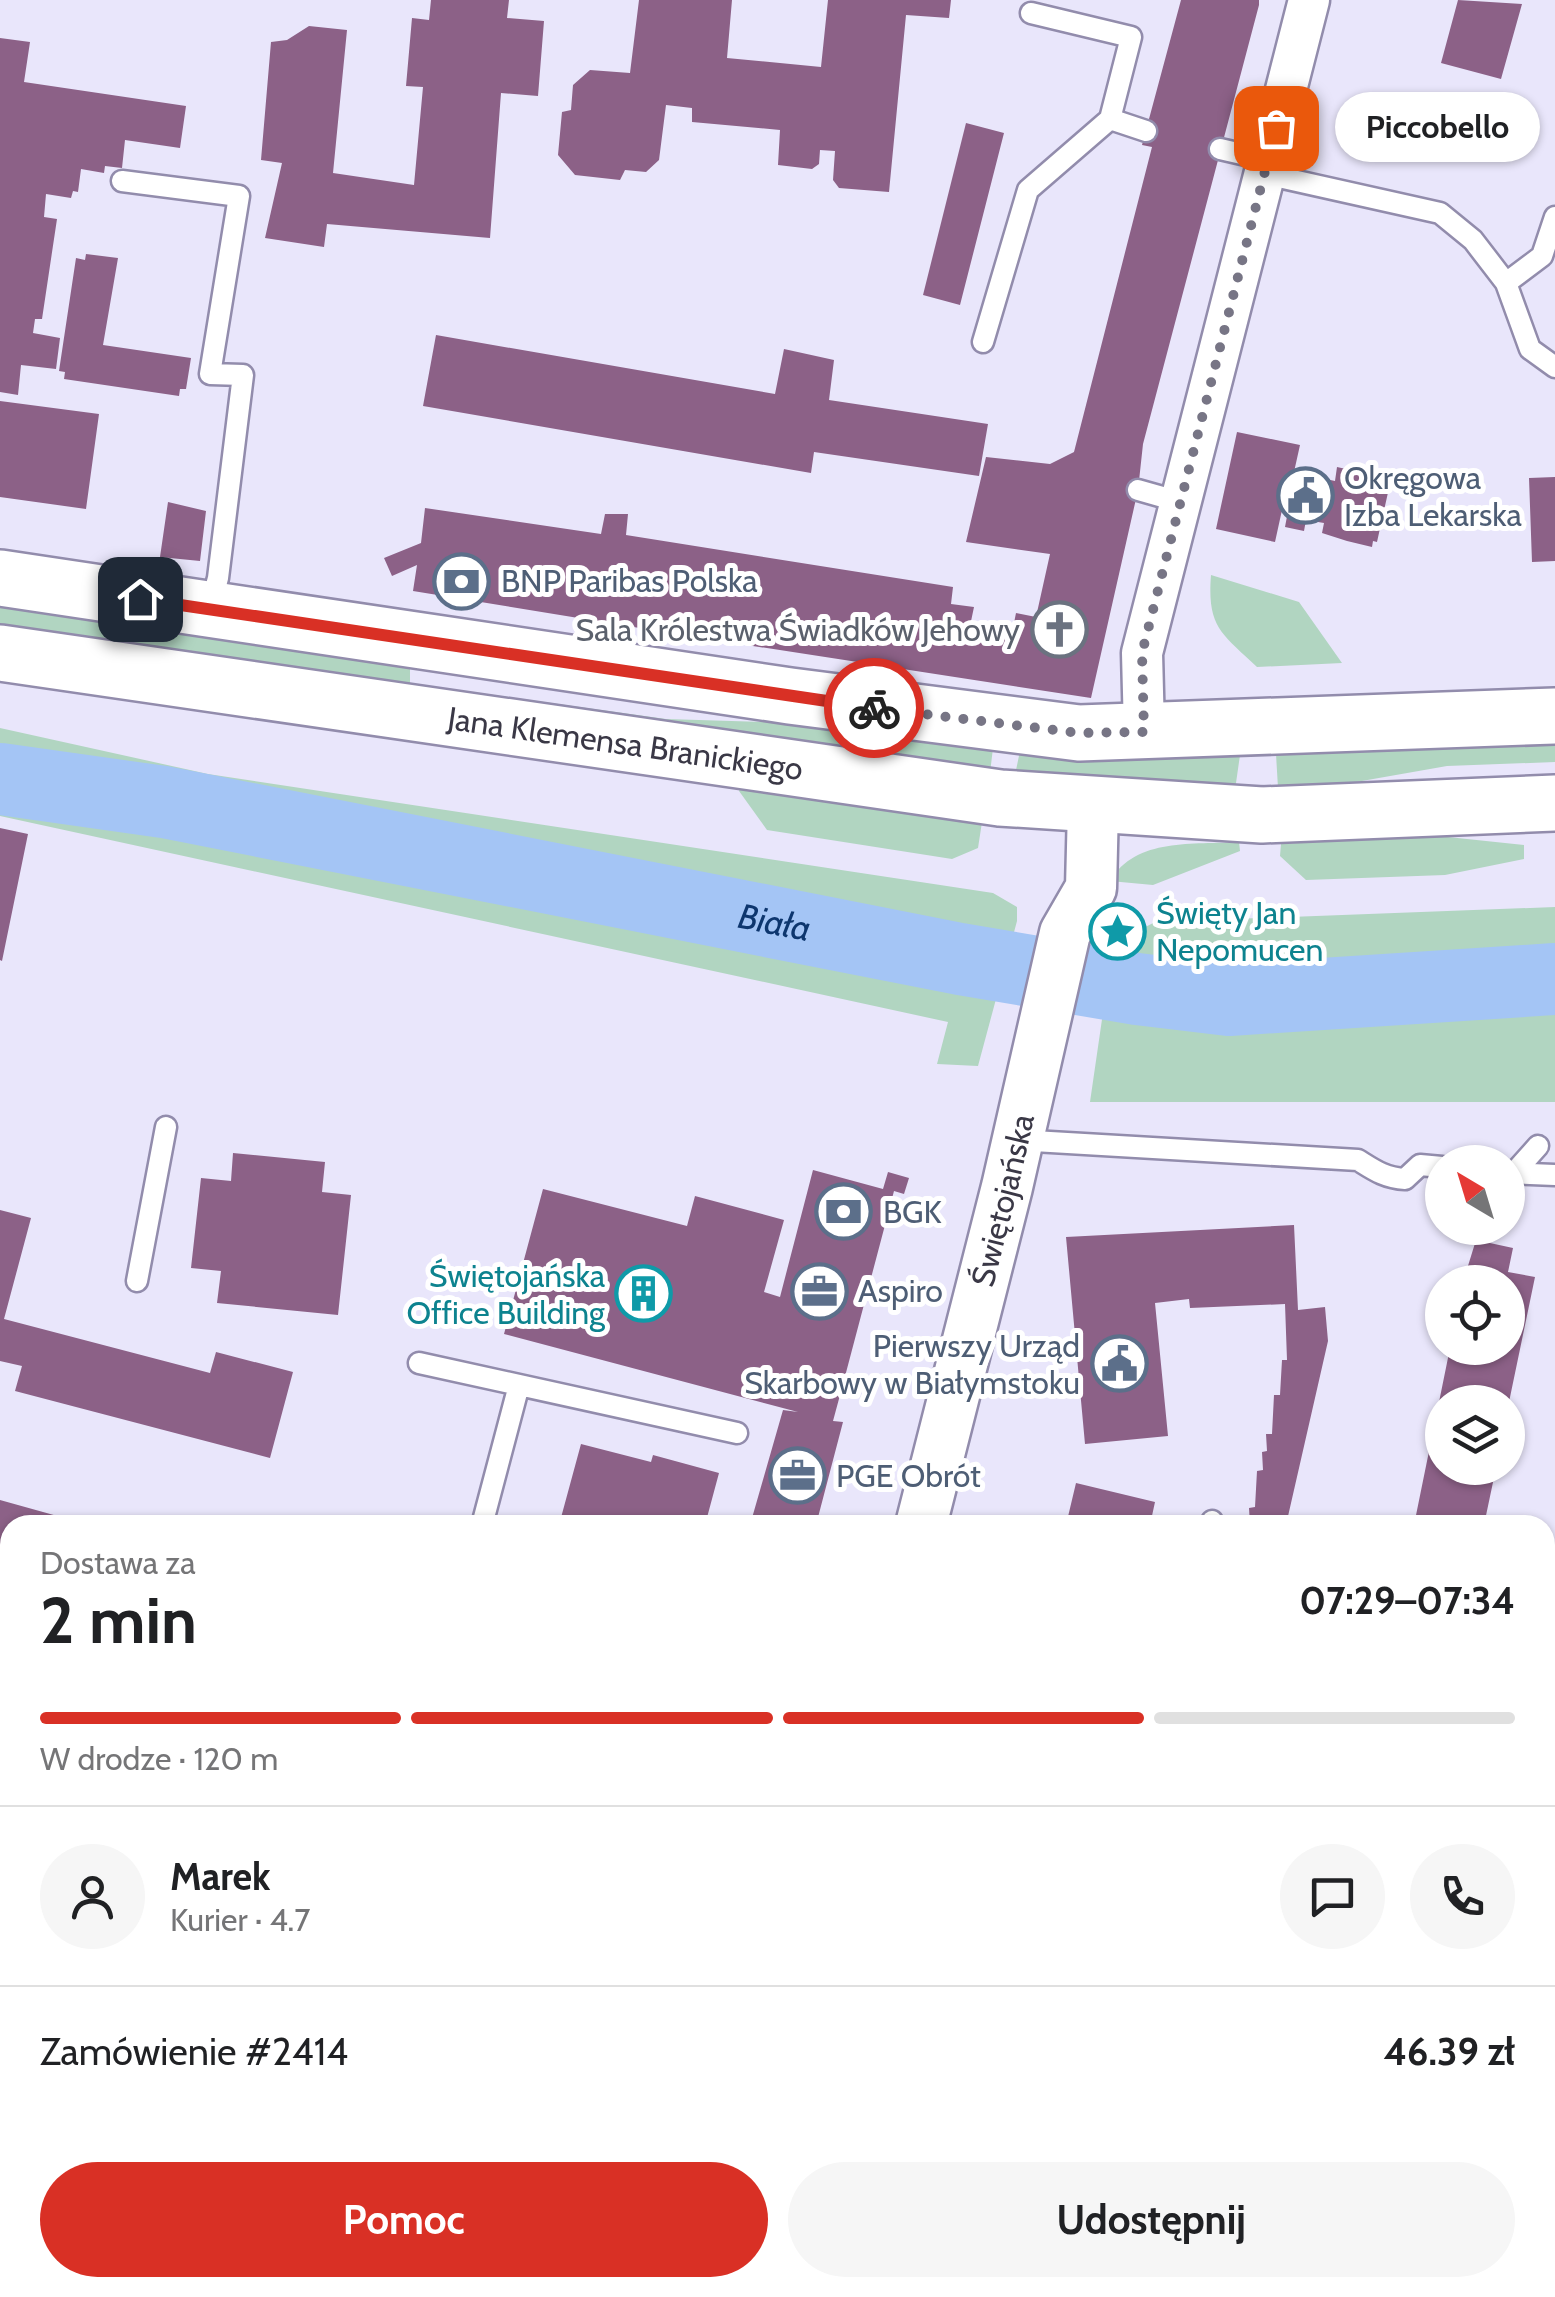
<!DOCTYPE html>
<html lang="pl">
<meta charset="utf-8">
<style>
:root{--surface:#fff;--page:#f6f6f6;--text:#202124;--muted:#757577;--line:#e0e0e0;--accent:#d93025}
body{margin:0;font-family:Cabin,sans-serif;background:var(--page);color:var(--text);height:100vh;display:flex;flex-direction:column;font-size:38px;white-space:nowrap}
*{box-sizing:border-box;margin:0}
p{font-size:32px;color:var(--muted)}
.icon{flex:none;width:55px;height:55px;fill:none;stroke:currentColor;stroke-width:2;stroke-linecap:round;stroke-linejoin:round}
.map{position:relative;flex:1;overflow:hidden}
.side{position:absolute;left:0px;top:1515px;width:1555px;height:782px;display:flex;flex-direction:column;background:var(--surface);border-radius:30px 30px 0 0;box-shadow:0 2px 8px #0004}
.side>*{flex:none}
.needle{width:65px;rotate:322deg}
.fabs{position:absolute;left:1425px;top:1145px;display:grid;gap:20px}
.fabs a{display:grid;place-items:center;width:100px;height:100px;border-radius:50%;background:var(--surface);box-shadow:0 2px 8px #0004;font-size:50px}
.pin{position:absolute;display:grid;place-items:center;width:85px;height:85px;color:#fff;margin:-42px;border-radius:20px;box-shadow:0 5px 15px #0006}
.courier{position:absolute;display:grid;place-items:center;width:100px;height:100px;margin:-50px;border:8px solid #d93025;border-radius:50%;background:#fff;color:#222;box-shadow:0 2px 12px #0007}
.bubble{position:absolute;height:70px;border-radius:35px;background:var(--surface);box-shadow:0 2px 8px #0004;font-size:32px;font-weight:700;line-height:70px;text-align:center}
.summary em{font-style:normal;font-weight:700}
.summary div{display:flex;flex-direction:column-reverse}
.summary{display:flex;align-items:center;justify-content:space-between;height:170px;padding:0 40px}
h1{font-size:65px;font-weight:700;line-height:75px}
.bar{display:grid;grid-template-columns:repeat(4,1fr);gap:15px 10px;align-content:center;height:120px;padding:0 40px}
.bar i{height:12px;border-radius:8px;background:var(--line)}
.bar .selected{background:var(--accent)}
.bar p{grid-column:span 4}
.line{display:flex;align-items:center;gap:25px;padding:0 40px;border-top:2px solid var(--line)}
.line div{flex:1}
.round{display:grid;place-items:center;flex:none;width:105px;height:105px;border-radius:52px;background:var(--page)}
.action{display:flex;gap:20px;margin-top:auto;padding:20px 40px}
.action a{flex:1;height:115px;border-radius:60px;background:var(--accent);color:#fff;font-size:40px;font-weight:700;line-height:115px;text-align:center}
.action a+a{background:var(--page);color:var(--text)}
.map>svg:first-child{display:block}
.green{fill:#b1d5c1}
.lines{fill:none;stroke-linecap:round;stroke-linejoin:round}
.river{stroke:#a4c5f5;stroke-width:72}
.building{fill:#8c6187}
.service-casing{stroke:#928cac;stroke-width:25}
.minor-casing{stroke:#928cac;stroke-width:45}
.tertiary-casing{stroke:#928cac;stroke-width:55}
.secondary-casing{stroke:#928cac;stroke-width:60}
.service{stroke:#fff;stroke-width:20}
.minor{stroke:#fff;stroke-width:40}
.tertiary{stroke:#fff;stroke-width:50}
.secondary{stroke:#fff;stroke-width:55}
.tree{fill:#6b958e}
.done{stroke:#777585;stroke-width:10;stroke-dasharray:0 18}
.route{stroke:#d93025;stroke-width:12}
.labels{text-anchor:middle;stroke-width:10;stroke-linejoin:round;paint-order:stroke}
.service-label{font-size:32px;fill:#4e5e75;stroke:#fff;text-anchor:start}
.worship-label{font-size:32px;fill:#5b616d;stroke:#fff;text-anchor:end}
.street-label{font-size:32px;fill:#3a3846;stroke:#fff}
.culture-label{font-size:32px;fill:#0d838f;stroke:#fff;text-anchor:start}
.water-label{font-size:35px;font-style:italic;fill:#0d366e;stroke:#fff}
</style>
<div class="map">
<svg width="1555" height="2297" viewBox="0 0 1555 2297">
<rect width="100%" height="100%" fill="#e9e6fb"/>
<path class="green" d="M1211,575L1299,602L1342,663L1257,667C1221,633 1207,627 1211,575Z
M0,603L410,663V690L0,629Z
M472,692L666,719L797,723L993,748L990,773L469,696Z
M0,728L208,774L993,893L1017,907V921L978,1066L937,1064L948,1022L0,816Z
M1555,742V762L1447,766L1322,788H1278L1276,754Z
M1020,751L1166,759L1240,755L1235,790L1015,775Z
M741,786L982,822L978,848L952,859L767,830L739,791Z
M1429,835L1524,845V859L1445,875L1306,880L1280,856L1281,844Z
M1239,842L1240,851L1153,885L1110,881C1136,837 1194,845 1239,842Z
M1555,907V1102H1090L1107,985L1141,971L1106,978L1114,946L1127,950L1132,934L1155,922Z
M0,2247L10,2251V2288H101L125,2297H0Z"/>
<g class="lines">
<path class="river" id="s1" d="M0,779L164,802L960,959L1137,989L1229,1000L1555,979"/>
</g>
<path class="building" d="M431,0H509L507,18L544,21L538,96L501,93L490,238L327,224L324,247L265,238L282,163L261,160L271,42L287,40L309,26L347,30L333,173L414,185L423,87L406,86L412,18L429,20Z
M639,0H732L727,58L821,67L828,0H951L949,18L906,15L889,192L839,188L833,180L835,151L820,150L819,164L812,169L778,165L780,130L692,122V108L666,105L659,160L646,172L625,170L620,180L575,175L558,155L562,112L571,110L573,85L590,70L630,73Z
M1181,0H1259V5L1143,444L1138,490L1091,698L708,639L660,619L658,631L413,591L417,565L392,576L384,558L421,543L425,508L601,534L605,514H628L626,535L953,587L951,604L974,607L970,626L1012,633L1016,613L1036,617L1050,554L966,542L986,457L1050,464L1074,452L1152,147L1142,145Z
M1458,0L1522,4L1501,79L1441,63Z
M0,38L30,42L24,82L186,106L180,148L125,140L122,168L105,166L104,173L81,169L78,192L73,191L71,198L46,194L44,217L57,219L42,319H35L33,333L60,338L56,369L21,365L18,395L0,392Z
M966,123L1004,133L960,305L923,295Z
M86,254L118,258L103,345L191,358L186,389H180L179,396L64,379L65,372L59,371L76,258L85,260Z
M436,335L775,394L784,349L834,360L829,400L988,424L979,476L814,452L811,473L423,406Z
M0,401L99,414L86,509L0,497Z
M1237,432L1300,445L1294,472L1335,481L1337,467L1391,479L1377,542L1373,541L1372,547L1347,541L1322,533L1324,523L1306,520L1304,531L1285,527L1288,511L1282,510L1275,542L1216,529Z
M1555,477V561L1532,562L1529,478Z
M168,502L206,511L200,561L160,557Z
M0,828L28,834L2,961L0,960Z
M233,1153L325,1162L322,1192L351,1195L338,1315L217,1303L221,1271L191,1268L201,1178L231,1181Z
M813,1170L883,1189L888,1172L909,1178L904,1194L894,1191L843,1384L833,1421L843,1422L816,1525H750L783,1410L798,1412L504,1334L543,1189L687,1226L695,1196L784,1220L764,1292L780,1297Z
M0,1210L31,1218L4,1319L210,1373L216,1352L293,1372L270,1458L15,1391L22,1366L0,1361Z
M1294,1225L1298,1310L1325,1307L1328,1341L1286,1525H1250L1249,1508L1255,1507L1257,1471L1263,1470L1262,1452L1267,1451L1266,1434H1272L1274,1395H1280L1282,1360H1287L1285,1304L1190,1308L1189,1299L1155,1303L1168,1436L1085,1444L1066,1237Z
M1476,1240L1513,1248L1508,1272L1535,1277L1509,1402H1442V1468H1496L1484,1525H1414L1450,1348H1508V1282H1463Z
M581,1444L651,1462L653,1455L719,1473L705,1525H559Z
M1076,1483L1155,1502L1150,1525H1066Z
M0,1500L86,1524V1525H10V1573L0,1571Z
M0,1585L10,1588V1749L0,1746Z
M0,1830L10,1833V2086L0,2082Z
M1545,1861L1555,1863V1932L1545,1930Z
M827,2288H900L933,2296L825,2297Z
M1020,2288H1061L1059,2297H1017Z
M1128,2288H1209L1208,2297H1125Z
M1335,2288H1435L1433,2297H1333Z"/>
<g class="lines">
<defs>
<path id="service" d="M1031,13L1131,37L1110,119L1146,131
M1220,149L1268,160
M1265,174L1440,213L1473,240L1506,283
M122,181L239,196L210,374L243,375L218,578L210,608
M1555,217L1542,256L1506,283L1530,349L1555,367
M983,342L1028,190L1110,119
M1138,490L1177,501
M1016,1140L1358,1160C1374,1170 1385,1178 1405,1179L1420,1165L1442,1167
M1508,1173L1555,1175
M1513,1174L1538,1146
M137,1281L166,1127
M419,1363L737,1433
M482,1525L519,1385
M1210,1525L1212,1521
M0,1790L10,1794
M1304,2297L1306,2288"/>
<path id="minor" d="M1144,731L1142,653L1309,0
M959,2288L973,2291
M800,2297L801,2288
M1083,2297L1085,2288"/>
<g id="tertiary">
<path id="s2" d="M921,1525L1007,1187L1065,933L1091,888L1093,807"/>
<path d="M0,2174L10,2178"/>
<path d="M302,2288L328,2297"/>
<path d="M693,2297L696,2288"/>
<path d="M742,2297L743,2288"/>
</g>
<g id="secondary">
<path d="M0,578L790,696L1079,733L1555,716"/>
<path id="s3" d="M0,653L1000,798L1262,815L1555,803"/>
</g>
</defs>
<use href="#service" class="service-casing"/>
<use href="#minor" class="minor-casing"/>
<use href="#tertiary" class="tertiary-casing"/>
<use href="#secondary" class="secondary-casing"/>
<use href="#service" class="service"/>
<use href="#minor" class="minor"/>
<use href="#tertiary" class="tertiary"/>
<use href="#secondary" class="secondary"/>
</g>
<circle class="tree" cx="132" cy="627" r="15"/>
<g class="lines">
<path class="done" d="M874,708L1079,733L1144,732L1142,653L1276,128"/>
<path class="route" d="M140,599L874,708"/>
</g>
<defs>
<symbol id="civic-ring" viewBox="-11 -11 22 22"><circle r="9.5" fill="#fff" stroke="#5c6f8a" stroke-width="1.5"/><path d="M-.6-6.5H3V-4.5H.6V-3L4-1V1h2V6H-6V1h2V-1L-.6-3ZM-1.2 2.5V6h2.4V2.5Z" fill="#5c6f8a"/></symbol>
<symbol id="bank-ring" viewBox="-11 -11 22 22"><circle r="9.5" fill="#fff" stroke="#5c6f8a" stroke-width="1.5"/><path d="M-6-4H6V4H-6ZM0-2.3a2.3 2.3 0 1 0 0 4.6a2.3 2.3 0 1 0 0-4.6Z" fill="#5c6f8a"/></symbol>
<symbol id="church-ring" viewBox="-11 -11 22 22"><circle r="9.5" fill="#fff" stroke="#6b7280" stroke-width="1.5"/><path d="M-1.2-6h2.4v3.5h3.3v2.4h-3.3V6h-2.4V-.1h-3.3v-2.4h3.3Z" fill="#6b7280"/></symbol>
<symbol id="sight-ring" viewBox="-11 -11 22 22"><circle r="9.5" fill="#fff" stroke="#0f9aa8" stroke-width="1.5"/><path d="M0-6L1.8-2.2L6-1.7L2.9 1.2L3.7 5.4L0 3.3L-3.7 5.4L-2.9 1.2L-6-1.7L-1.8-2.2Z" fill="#0f9aa8"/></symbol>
<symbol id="office-ring" viewBox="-11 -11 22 22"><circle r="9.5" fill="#fff" stroke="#5c6f8a" stroke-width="1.5"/><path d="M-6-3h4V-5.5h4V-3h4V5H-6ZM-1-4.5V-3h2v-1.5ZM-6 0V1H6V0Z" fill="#5c6f8a"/></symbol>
<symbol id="building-ring" viewBox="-11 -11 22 22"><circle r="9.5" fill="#fff" stroke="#0f9aa8" stroke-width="1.5"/><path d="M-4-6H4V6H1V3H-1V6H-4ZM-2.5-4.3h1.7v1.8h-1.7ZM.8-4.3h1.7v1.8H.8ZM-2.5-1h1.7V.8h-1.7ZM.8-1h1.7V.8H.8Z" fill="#0f9aa8"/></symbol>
</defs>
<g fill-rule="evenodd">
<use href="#civic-ring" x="1274" y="464" width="63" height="63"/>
<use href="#bank-ring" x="430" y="550" width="63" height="63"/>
<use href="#church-ring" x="1028" y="598" width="63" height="63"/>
<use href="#sight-ring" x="1086" y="900" width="63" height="63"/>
<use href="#bank-ring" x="812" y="1180" width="63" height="63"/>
<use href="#office-ring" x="788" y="1260" width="63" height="63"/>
<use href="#building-ring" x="612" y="1262" width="63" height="63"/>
<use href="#civic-ring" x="1088" y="1332" width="63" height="63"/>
<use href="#office-ring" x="766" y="1444" width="63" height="63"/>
</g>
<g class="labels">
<g class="service-label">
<text x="1344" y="489">Okręgowa<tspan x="1344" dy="37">Izba Lekarska</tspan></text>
<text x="501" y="592">BNP Paribas Polska</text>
<text x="883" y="1223">BGK</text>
<text x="858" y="1302">Aspiro</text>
<text x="1080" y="1357" text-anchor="end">Pierwszy Urząd<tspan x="1080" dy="37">Skarbowy w Białymstoku</tspan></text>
<text x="836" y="1487">PGE Obrót</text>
</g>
<g class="worship-label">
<text x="1020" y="641">Sala Królestwa Świadków Jehowy</text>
</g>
<g class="street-label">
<text dy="11" stroke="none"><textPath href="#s3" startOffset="632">Jana Klemensa Branickiego</textPath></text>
<text dy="11" stroke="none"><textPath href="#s2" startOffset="335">Świętojańska</textPath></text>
</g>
<g class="culture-label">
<text x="1156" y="924">Święty Jan<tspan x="1156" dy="37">Nepomucen</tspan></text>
<text x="605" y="1287" text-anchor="end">Świętojańska<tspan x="605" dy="37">Office Building</tspan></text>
</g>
<g class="water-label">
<text dy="12" stroke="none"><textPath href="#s1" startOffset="788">Biała</textPath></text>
</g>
</g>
</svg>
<div class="fabs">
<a><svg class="needle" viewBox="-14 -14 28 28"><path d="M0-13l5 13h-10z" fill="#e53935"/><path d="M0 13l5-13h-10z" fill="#757577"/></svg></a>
<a><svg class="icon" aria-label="locate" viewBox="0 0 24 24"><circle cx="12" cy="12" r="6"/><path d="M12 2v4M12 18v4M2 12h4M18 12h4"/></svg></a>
<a><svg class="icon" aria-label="layers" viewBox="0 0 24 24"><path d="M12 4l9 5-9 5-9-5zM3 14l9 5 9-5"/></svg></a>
</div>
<div class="pin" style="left:1276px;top:128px;background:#ea580c"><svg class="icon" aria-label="bag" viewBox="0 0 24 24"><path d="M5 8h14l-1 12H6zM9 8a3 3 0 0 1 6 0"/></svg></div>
<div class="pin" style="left:140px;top:599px;background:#1f2937"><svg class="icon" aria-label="home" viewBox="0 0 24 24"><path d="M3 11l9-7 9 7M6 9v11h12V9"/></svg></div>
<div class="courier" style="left:874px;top:708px"><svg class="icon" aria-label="bike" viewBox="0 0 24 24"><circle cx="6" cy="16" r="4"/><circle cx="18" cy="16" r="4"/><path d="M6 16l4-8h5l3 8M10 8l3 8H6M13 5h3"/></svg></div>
<div class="bubble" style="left:1335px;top:92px;width:205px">Piccobello</div>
<section class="side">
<div class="summary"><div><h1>2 min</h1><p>Dostawa za</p></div><em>07:29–07:34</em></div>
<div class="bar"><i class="selected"></i><i class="selected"></i><i class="selected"></i><i></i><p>W drodze · 120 m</p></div>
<div class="line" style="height:180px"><a class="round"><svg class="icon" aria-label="person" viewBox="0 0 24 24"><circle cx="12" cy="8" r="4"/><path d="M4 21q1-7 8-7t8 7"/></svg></a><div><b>Marek</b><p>Kurier · 4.7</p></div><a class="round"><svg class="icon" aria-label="chat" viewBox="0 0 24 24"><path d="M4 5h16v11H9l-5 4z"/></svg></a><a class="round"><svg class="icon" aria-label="phone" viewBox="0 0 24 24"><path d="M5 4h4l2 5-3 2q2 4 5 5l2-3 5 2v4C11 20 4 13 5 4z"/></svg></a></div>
<div class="line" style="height:130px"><div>Zamówienie #2414</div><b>46.39 zł</b></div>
<div class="action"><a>Pomoc</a><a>Udostępnij</a></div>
</section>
</div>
